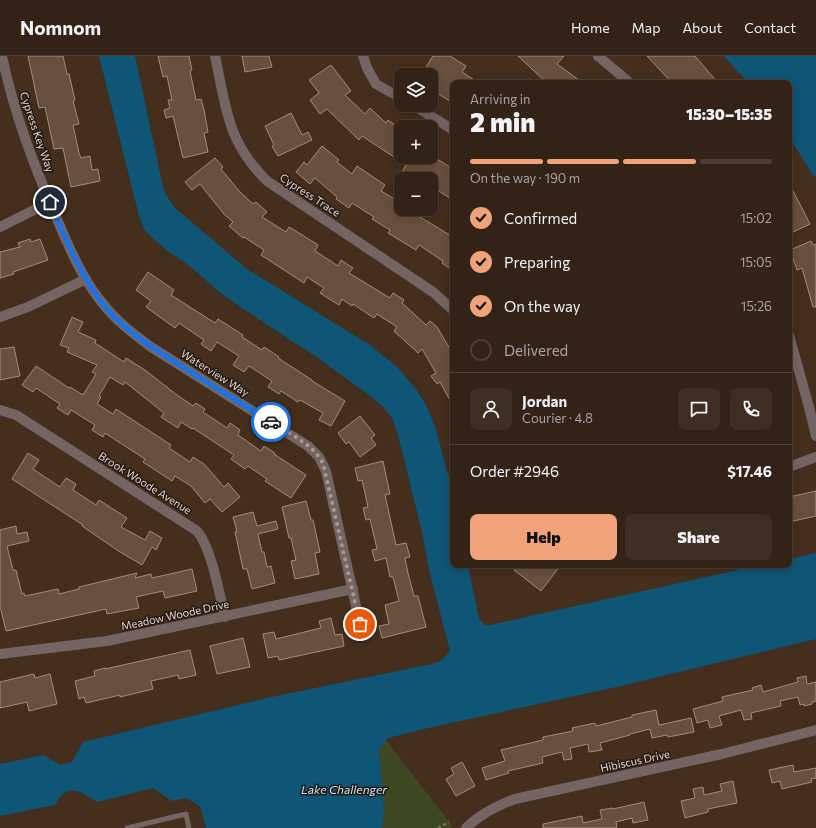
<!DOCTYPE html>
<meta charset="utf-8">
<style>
:root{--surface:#332216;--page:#3e2f23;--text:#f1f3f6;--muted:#a9a4a1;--line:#4e3f35;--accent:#f0a27a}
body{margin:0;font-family:Commissioner,sans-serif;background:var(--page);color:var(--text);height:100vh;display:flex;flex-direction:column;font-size:15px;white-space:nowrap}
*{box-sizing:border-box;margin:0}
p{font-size:13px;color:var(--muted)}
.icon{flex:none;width:22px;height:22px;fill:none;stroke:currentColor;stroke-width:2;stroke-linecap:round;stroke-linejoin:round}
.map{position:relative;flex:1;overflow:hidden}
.details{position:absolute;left:450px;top:24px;width:342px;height:488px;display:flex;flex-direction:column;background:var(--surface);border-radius:8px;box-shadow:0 2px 10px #0003,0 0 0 1px var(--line)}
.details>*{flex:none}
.buttons{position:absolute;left:394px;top:12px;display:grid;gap:8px}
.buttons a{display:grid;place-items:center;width:44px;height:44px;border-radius:8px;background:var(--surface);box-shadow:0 2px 10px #0003,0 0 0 1px var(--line);font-size:20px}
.pin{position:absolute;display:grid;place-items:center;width:34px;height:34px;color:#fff;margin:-17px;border:2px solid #fff;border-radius:50%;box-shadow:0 1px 4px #0007}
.courier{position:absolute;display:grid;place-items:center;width:40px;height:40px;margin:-20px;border:3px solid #1a73e8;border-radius:50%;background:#fff;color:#222;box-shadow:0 1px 5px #0007}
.head em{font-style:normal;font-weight:800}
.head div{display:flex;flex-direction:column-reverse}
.head{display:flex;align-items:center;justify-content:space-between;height:68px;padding:0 20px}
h1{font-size:26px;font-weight:800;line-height:30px}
.bar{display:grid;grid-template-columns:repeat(4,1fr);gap:6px 4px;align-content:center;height:48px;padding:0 20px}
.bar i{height:5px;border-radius:3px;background:var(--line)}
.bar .selected{background:var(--accent)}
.bar p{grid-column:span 4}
.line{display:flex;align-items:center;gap:10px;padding:0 20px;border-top:1px solid var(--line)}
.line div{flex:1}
.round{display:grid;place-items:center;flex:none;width:42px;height:42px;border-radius:8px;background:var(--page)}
ol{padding:0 20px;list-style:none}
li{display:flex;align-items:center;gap:12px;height:44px}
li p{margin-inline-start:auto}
li .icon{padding:4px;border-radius:50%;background:var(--accent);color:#111;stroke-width:4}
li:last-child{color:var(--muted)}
li i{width:22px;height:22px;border:2px solid var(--line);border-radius:50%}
.primary-button{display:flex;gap:8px;margin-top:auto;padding:8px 20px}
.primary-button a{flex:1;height:46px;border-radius:8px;background:var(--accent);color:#111;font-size:16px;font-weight:800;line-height:46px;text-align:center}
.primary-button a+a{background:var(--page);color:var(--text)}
header{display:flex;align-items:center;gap:24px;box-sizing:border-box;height:56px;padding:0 20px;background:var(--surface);border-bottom:1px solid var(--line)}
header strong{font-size:19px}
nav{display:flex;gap:22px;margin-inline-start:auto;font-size:14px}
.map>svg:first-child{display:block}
.green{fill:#3e4923}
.water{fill:#0f5575}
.building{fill:#68503e;stroke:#a68b78}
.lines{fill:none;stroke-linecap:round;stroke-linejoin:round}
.path{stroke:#877567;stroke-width:2;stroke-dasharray:3 3;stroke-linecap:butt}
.lane{stroke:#746564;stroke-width:5}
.street{stroke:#746564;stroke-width:10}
.done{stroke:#ab9b8e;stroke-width:4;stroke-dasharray:0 7.2}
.route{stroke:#1a73e8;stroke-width:5}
.labels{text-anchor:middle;stroke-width:3;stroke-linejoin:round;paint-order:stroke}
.street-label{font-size:11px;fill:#e3d5cb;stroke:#231911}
.water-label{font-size:12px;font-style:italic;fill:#c3e5fa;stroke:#231911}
</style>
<header>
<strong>Nomnom</strong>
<nav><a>Home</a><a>Map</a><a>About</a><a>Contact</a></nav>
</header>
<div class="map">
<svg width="816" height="772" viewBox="0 0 816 772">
<rect width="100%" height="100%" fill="#442e1d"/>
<path class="green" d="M386,684L453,771V772H382L384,756L382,728L379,694Z"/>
<path class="water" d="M99,0H135L163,131L166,139L175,152L247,213L370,289L397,311L416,333L426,349L435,370L453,438V509H468L479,563L485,569H490L760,509H789V503L816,497V583L621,630L428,672L388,682L379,694L382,728L384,756L382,772H206L200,750L186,742L172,745L153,732L97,746C87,740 73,728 62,739C59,741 57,746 55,749L0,760V708L43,699L60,709L72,706L83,686L276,640L432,608L442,604L450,595L430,518L422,476L398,379L392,362L384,352L373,342L318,302L242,252L223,239L187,208L166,194L154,183L144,173L139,160Z
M724,0H816V121L813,119L789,81V27H748Z"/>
<path class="building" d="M28,0H63L67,18H69L75,44L73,45L79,68L73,69L79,97L81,102L90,100L92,114L98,113L100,125L71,131L63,92L54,93L45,51L39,52Z
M158,0H189L192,14L190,15L196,44L201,43L204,54L208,76L204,77L208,96L183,102L173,60L166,62L164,54L170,52L168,44H172L167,20L163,21Z
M242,0H269L272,11L245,16Z
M433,0H450L466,10L462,16L479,27H453V47L432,34L435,30L431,28V19H421Z
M518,0H564L557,8L583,27H547Z
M647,0H695L718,27H672Z
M331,9L351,35L345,39L365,58L370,52L386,67L388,64L401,73V101H434L453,113V144L431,130V123H409L401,118L406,109L362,80L359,84L327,53L320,58L310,44L319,37L309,24Z
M291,57L302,79L308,76L312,84L278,100L272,90L274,89L265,70Z
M322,90L339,104L337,106L352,118L357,110L385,129L381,135L401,147V153H418L415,158L453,181V215L442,207L443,205L419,189L416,194L388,177L390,174L372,163L374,161L352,147L349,152L336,143L337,141L315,122L310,128L296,116L304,106L307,109Z
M215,102L223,111L221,113L240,136L253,148L256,146L267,156L262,161L286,176L289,171L307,182L318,189L315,195L338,210L341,204L353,212L349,217L390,242L393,237L404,244L402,247L426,269L430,265L437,271L453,298V350L440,326L437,328L431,320L436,317L422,293L418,297L394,275L397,271L377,258L374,262L353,248L352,250L342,243L339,249L320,237L324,232L307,221L304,227L261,199L264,194L244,181L243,182L229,170L233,166L224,158L200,128L192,134L185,126Z
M789,127L810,168L789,178Z
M30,183L31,186L40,183L48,204L13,216L14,218L0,222V196L20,191L18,187Z
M811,185L813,189L816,188V251H813L802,212L797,214L790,194Z
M148,216L174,234L171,239L215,267L218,263L243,279L242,281L262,294L264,291L279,301L278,302L312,324V325L345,345L331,370L319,364L323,357L300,344L298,346L281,335L279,338L268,331L272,325L249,310L244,316L233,309L239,300L217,286L211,295L201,288L204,284L179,267L175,272L146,251L151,245L136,234Z
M72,261L83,266L78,276L96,284L95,287L124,306L126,302L145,314L177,339L193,350L196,347L205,353L203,356L227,372L230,367L240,374L238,379L261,395L264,390L275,397L274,398L306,419L291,442L265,425L267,423L248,410L245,413L231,403L234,399L193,372L192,373L181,366L178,372L161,361L164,357L125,326L123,329L110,321L99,340L101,341L97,348L113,358L116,353L171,389L169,392L190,406L193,401L204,408L224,431L228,427L240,441L222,456L210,443L205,447L191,430L175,420L172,425L143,406L145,403L105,377L103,381L92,374L95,369L71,354L68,359L57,352L60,348L36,332L33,336L22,329L36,310L69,332L70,331L83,339L96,318L92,316L97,309L67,296L69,292L60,289Z
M14,291L20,320L0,324V293Z
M360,360L375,379L371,382L376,389L360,401L349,386L346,388L338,377Z
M28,397L39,404L33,413L60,431L66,422L76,428L73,434L96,449L99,444L127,462L121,471L145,484L150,475L162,482L156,494L152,491L142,509L117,494L82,470L83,469L12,423Z
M383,405L390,438L385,439L396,489L406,487L410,501L405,502L408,517L414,540H418L426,571L382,582L379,570L389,568L385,549L399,545L393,521H390L386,502L375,505L372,494L377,493L370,463L366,464L363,452L368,451L362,424L358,425L355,412Z
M816,435V460L789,466V441Z
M306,445L311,464H313L320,496L315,497L319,518L295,523L291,505L296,504L291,482H289L282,451Z
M253,456L257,470L276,465L278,473L258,478L262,496H264L267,511L271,510L275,527L252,533L247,513H243L235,476H237L233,461Z
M16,470L17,478L27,476L29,485L7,490L13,514H16L22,538L24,537L25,540L58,533L59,538L79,533V531L137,517L135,522L151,518L152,522L192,513L197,535L165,542L163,535L136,541L139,552L107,558L106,553L6,575L1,554H0V474Z
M518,509H561L541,535L514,514Z
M331,562L335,579L342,578L344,590L279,604L278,600L268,602L263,578L274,576L276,583L321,572L319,565Z
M243,582L250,611L217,618L210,590Z
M190,594L196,619L179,623L178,619L151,625L153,633L120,641V639L86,647L84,641L79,643L75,625L95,620L94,615L105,612V613Z
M34,618L35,622L50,618L57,648L29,655L27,646L0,652V626Z
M806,620L807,628L816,626V645L812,646V648L804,650V648L800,649L798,641L780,645L781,650L751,657L752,663L744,664L741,654L719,660L722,669L710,672L708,664L697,667L693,653L723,645L722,641L753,634L752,632L761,629L763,636L798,626L797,622Z
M656,654L659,669L691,662L694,676L668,681L667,679L652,682L650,673L630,678V679L600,687L602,694L589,696L588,688L570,692L572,703L564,704L562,696L542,701L543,707L508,715L509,717L486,724L482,712L505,705L501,694L543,684V681L573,675L572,672L595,667L596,670L632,661V659Z
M462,706L475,730L456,740L446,723L454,718L451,712Z
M793,709L794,716L816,712V722L811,723L812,726L782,733L780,725L772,727L769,714Z
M733,725L737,747L708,753V756L685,762L681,745L695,742L693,733L703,731L704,739L722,735L720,728Z
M644,746L648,764L633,767L632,762L616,766L617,772H543V768L582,760L583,767L602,763L600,754L612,752L613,753Z"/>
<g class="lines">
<path class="path" d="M438,772L449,766"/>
<path class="lane" d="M127,772L186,758L189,772"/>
<path class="street" d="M2,0C14,57 33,107 56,161C69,190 80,219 100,244C114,263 132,277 151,291L308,390L319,401L326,415L360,568
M215,0C226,51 227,86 267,125L433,236L453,254
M363,0L367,12L376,28L401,42
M598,0L630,27
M413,49L453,74
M0,171L50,146
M0,261L28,251L86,223
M789,279L809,351L816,380
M0,354L16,359L197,475C212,493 219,537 225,561
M789,411L816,401
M0,598L107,585L353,533
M466,772C480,758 496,750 515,743L722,698L816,674"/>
</g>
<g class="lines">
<path class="done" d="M271,366C290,378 312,388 323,407L360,568"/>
<path class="route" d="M50,146C64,180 78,213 99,243C121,274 155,293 186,313C214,331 243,348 271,366"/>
</g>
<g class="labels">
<g class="street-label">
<text transform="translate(37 76) rotate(71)" y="4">Cypress Key Way</text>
<text transform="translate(310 139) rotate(33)" y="4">Cypress Trace</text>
<text transform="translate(215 317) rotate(32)" y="4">Waterview Way</text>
<text transform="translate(145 427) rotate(32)" y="4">Brook Woode Avenue</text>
<text transform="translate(175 559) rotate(-12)" y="4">Meadow Woode Drive</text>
<text transform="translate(635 705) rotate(-12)" y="4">Hibiscus Drive</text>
</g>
<g class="water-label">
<text x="344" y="738">Lake Challenger</text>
</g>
</g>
</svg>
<div class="buttons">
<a><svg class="icon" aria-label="layers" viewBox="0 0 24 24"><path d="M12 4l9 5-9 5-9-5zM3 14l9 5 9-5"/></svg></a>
<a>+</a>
<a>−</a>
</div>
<div class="pin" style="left:360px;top:568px;background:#ea580c"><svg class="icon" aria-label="bag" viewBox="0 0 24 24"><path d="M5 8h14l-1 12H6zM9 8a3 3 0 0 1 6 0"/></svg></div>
<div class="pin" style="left:50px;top:146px;background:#1f2937"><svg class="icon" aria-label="home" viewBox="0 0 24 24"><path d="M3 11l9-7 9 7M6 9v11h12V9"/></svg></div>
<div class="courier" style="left:271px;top:366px"><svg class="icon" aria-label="car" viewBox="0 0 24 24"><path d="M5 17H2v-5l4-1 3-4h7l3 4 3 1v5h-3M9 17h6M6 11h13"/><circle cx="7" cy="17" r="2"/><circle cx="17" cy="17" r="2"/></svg></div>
<section class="details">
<div class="head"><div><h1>2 min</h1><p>Arriving in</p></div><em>15:30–15:35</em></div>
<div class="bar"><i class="selected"></i><i class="selected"></i><i class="selected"></i><i></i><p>On the way · 190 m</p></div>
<ol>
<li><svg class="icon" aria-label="check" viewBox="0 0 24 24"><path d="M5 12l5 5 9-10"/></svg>Confirmed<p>15:02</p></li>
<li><svg class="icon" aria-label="check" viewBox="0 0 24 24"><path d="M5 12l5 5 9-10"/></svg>Preparing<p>15:05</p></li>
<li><svg class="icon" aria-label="check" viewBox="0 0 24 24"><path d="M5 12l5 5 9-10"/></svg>On the way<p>15:26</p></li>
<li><i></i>Delivered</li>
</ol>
<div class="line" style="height:72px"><a class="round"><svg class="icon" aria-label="person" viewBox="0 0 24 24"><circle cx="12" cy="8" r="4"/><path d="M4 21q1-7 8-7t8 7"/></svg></a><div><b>Jordan</b><p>Courier · 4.8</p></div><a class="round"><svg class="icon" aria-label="chat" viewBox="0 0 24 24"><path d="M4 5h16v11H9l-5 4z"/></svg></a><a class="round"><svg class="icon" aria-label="phone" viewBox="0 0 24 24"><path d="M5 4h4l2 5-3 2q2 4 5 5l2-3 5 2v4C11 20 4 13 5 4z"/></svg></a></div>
<div class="line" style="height:52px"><div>Order #2946</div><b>$17.46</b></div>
<div class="primary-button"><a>Help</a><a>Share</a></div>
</section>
</div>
